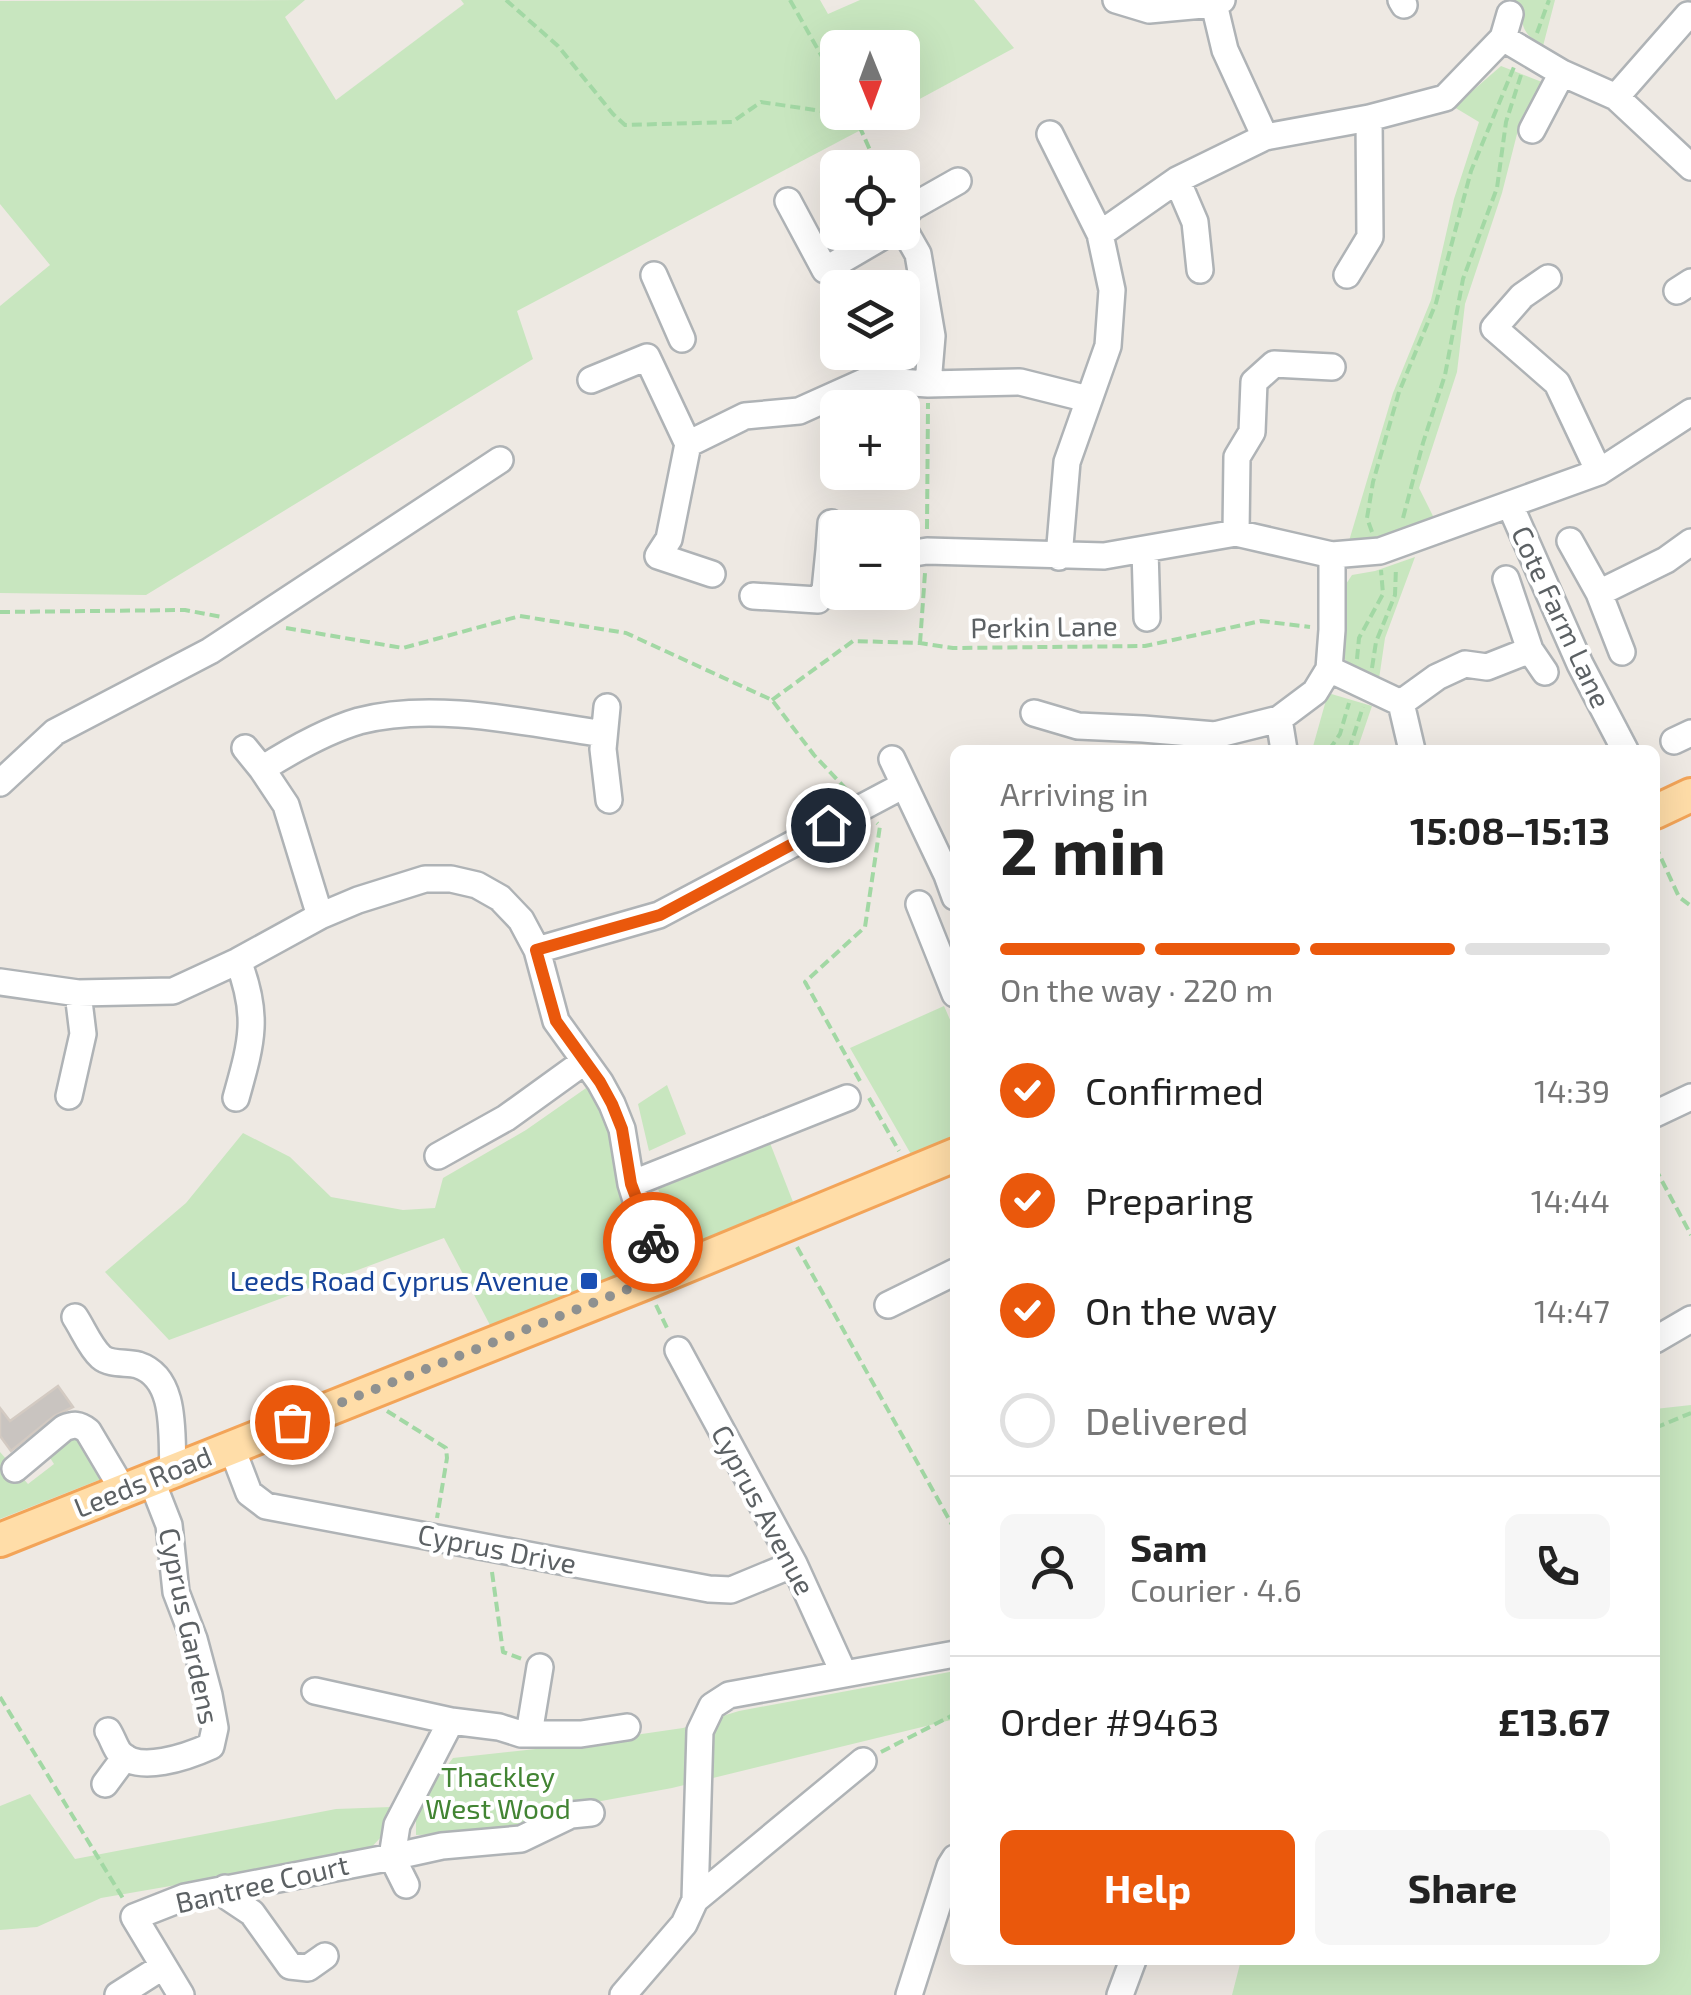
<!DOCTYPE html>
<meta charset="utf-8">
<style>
:root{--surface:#fff;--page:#f6f6f6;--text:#222;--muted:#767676;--line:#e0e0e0;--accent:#ea580c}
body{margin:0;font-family:"Exo 2",sans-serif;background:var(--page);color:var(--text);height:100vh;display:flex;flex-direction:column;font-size:38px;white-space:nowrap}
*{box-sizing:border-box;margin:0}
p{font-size:32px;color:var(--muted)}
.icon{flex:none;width:55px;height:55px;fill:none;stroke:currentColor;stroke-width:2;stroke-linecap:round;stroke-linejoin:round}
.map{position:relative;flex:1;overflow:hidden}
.side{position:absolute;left:950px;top:745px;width:710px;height:1220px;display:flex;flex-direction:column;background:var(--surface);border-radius:15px;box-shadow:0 10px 40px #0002}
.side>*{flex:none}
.needle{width:65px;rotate:179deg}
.buttons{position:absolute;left:820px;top:30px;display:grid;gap:20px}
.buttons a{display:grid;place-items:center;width:100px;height:100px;border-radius:15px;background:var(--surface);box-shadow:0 10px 40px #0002;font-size:50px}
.pin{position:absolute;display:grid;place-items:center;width:85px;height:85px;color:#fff;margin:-42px;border:5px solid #fff;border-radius:50%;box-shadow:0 2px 10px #0007}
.courier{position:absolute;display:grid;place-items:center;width:100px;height:100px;margin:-50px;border:8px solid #ea580c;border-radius:50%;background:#fff;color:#222;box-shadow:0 2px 12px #0007}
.overview em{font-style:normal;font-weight:700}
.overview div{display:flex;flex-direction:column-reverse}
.overview{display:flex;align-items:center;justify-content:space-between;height:170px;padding:0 50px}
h1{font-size:65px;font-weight:700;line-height:75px}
.bar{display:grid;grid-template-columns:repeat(4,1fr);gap:15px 10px;align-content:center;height:120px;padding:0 50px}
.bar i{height:12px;border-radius:8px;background:var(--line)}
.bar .current{background:var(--accent)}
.bar p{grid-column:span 4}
.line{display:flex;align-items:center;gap:25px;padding:0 50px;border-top:2px solid var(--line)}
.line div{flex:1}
.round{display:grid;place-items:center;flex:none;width:105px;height:105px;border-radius:15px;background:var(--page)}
ol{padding:0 50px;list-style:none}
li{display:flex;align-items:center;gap:30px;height:110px}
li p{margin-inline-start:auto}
li .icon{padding:10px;border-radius:50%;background:var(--accent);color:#fff;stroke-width:4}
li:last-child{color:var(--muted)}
li i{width:55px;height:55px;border:5px solid var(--line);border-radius:50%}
.primary-button{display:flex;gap:20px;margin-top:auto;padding:20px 50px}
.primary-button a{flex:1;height:115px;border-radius:15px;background:var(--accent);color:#fff;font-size:40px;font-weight:700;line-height:115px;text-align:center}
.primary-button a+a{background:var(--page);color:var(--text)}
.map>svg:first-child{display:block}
.green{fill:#c8e6bf}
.building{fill:#c9c4c0;stroke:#d3cac2;stroke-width:2.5}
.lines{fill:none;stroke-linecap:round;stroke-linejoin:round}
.minor-casing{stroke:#afb3b6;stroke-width:30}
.major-casing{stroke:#f3a458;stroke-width:38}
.path{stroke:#a2d8a4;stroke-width:4;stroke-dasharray:10 5;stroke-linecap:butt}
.minor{stroke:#fff;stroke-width:25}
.major{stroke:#ffdda8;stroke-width:32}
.done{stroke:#8f9190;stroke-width:10;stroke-dasharray:0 18}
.route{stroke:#ea580c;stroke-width:12}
.transit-dot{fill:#1a4fb4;stroke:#fff;stroke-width:4}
.labels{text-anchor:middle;stroke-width:8;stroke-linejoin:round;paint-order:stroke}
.street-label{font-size:28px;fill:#5c6164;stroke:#fff}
.transit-label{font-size:28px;fill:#164399;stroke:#fff;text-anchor:end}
.park-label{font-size:28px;fill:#428433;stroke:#fff}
</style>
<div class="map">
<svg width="1691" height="1995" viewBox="0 0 1691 1995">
<rect width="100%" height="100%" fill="#eee9e3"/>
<path class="green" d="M305,0L285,17L336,100L464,4L461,0H820L828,14L860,0H974L1014,48L903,108L902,48H838V112L893,113L517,311L533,359L146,595L0,593V306L50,265L0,204V1Z
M1504,0H1555L1543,46C1522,33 1522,28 1521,4Z
M1501,66L1547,84L1517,134L1502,193L1465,304L1457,372L1419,488L1434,518L1368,544L1349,541L1393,393L1431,300L1454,199L1479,122L1454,107Z
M1415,557L1385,638L1379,679L1351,665L1338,653L1344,587L1352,575L1375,571Z
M1328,693L1372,706L1357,750H1312Z
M944,1006L955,1031V1137L912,1156L850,1048Z
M667,1085L686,1134L649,1151L638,1104Z
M589,1086L614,1119L619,1190L648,1264L490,1325L444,1238L169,1340L105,1272L186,1203L243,1133L290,1157L331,1197L403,1210L435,1208L443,1178L526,1130Z
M770,1143L795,1207L696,1245L677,1234L658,1189Z
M1691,1405V1995H1232L1241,1960H1655V1409Z
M71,1429L109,1476L0,1519V1452L28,1484L54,1464L45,1450Z
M955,1671V1719L672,1788L585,1804L511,1832L416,1835V1806L453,1758L545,1748L683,1728L739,1711Z
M30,1794L75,1859L336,1809L391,1807L382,1836L367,1852L101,1898L37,1927L0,1930V1806Z"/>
<path class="building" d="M58,1386L73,1407L54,1416L11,1451L0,1436V1408L10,1421Z"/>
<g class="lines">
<defs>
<path id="minor" d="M1116,0L1149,10L1214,4L1222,0
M1401,0L1404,5
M1214,4L1225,50L1265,137
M1503,38L1562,73L1616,97L1691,167
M1616,97L1688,15
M1532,130L1562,73
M1050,134L1100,234L1112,290L1108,346L1067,462L1059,557
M1177,180L1195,222L1200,270
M788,201L825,270L890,232
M904,225L906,214L912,207L958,181
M902,226L918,254L932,336L928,384
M1100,234L1177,180L1265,137L1369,118L1445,98L1503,38L1510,14
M654,275L682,339
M1347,275L1370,237L1369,118
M1548,278L1522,296L1494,328L1557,383L1599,472
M1677,291L1691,282
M591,380L647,357L688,444L669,539L658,556L712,574
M688,444L745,416L799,411L868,380L928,384L1020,382L1088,399
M1510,505L1580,664L1625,750
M1236,533L1237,457L1252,432L1254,382L1274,364L1332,367
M1570,541L1599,593L1622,652
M829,550L831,523
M1145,550L1147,618
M902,555L927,551L1104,556L1236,533L1332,555L1380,551L1599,472L1691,412
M1506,579L1530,650L1545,672
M1599,593L1666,560L1691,542
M753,596L818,600L825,590L829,550L838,551
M1329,669L1401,703L1412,750
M1401,703L1437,677L1465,664L1487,667L1530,650
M607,707L603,749L609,800
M1034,713L1078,726L1143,729L1215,735L1279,719L1315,692L1329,669L1332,630V555
M1279,719L1284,750
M1674,741L1691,733
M245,748L262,769L286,805L320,916
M892,759L947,875L955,897
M262,769C292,750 325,731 359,721C434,701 528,723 604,734
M0,783L55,732L210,651L500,460
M919,904L955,994
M537,950L659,915L904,785
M0,982L78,993L173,991L238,961L320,916L358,900L425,879H451L477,885L500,898L521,920L537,950L556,1021L600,1082L612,1104L622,1129L631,1184L641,1216L666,1274
M69,1096L83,1034L78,993
M236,1098C251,1044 260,1017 238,961
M1655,1114L1691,1097
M438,1156L506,1118L585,1061
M631,1184L847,1098
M888,1305L955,1272
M75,1317C83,1329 90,1347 101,1357C110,1365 127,1362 138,1365C178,1378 171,1436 173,1470
M1655,1340L1691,1319
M678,1350L794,1564L844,1674
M231,1446L249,1493L266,1506L709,1589L731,1590L794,1564
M15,1469L64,1428C74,1424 79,1424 88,1431L123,1490
M315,1691L451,1721L499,1727L521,1734H581L627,1727
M108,1731C112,1737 115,1747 119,1752C137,1775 189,1756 211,1746L215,1728L209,1695L194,1639L176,1592L169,1525L151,1479
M529,1734L540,1667
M105,1784L125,1757
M406,1885L392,1857L442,1846L521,1839L571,1815L591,1813
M225,1888L228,1897L252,1913L290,1966L308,1968L325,1956
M695,1900L863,1761
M118,1995L162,1967
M181,1995L134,1917L185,1897L392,1857L397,1825L451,1721
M623,1995L684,1924L695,1900L700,1731L712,1706L729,1695L955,1654
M909,1995L950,1866L955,1858
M1120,1995L1133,1960"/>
<path id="major" d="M1655,812L1691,795
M0,1540L645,1283L955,1155"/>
</defs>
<use href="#minor" class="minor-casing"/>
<use href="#major" class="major-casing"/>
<path class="path" d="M506,0L558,46L613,114L625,125L732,122L761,102L855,116
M790,0L838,85
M1537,33L1549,0
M853,112L878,168
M1403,518L1423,443L1445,375L1463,279L1497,188L1506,122L1521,75
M927,529L928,403
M1372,532L1367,518L1373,482L1399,392L1436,303L1471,171L1514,67
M0,612L185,610L222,617
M286,628L403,648L520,616L626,633L772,700L814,755L847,790
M920,643L925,573
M1357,659L1359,638L1383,594L1381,570
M1372,668L1376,642L1395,595L1396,567
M772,700L853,641L920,643L953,648L1145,646L1261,621L1310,627
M1329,750L1340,734L1349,703
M1349,750L1363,707
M1655,845L1679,897L1691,906
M860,1081L805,982L865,927L880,826L877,823
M869,1098L899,1151
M1655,1168L1691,1235
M797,1247L955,1530
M656,1305L669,1332
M387,1411L446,1448L447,1458L437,1518
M1655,1428L1691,1413
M492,1572L503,1652L522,1659
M0,1697L124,1900
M881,1752L955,1714"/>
<use href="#minor" class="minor"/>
<use href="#major" class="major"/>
</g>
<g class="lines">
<path class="done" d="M292,1422L666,1274L653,1242"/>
<path class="route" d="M653,1242L631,1184L622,1129L612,1104L600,1082L556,1021L536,950L660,915L828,825"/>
</g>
<rect class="transit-dot" x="579" y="1271" width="20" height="20" rx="5"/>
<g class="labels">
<g class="street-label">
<text transform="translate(1561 617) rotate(65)" y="10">Cote Farm Lane</text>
<text transform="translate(1044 627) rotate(-1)" y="10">Perkin Lane</text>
<text transform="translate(143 1482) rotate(-22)" y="10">Leeds Road</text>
<text transform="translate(763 1510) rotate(62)" y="10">Cyprus Avenue</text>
<text transform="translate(497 1549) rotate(11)" y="10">Cyprus Drive</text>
<text transform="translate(189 1626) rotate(78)" y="10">Cyprus Gardens</text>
<text transform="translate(262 1884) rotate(-13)" y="10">Bantree Court</text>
</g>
<g class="transit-label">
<text x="569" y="1291">Leeds Road Cyprus Avenue</text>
</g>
<g class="park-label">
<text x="498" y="1787">Thackley<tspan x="498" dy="32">West Wood</tspan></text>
</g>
</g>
</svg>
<div class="buttons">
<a><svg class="needle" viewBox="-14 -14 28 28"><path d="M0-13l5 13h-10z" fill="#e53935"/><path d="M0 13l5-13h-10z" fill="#767676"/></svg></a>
<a><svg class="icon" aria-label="locate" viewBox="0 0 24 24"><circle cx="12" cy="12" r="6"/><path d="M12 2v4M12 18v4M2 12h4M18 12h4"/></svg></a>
<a><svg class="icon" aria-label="layers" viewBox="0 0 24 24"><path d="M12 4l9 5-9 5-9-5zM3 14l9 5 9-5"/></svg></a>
<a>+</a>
<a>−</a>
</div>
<div class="pin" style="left:292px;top:1422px;background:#ea580c"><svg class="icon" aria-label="bag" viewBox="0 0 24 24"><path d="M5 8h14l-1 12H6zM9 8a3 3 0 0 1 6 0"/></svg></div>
<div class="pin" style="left:828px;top:825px;background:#1f2937"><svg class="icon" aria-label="home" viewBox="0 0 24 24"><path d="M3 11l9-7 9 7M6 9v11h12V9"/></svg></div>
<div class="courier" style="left:653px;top:1242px"><svg class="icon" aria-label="bike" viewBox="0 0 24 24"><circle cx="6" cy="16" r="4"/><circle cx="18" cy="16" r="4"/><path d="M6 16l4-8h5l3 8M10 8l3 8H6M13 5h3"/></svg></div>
<section class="side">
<div class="overview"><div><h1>2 min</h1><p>Arriving in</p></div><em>15:08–15:13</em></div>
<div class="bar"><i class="current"></i><i class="current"></i><i class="current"></i><i></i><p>On the way · 220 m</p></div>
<ol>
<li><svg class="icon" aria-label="check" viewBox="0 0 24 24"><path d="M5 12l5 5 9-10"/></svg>Confirmed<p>14:39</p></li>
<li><svg class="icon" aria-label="check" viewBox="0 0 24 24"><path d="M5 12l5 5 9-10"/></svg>Preparing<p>14:44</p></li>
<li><svg class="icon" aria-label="check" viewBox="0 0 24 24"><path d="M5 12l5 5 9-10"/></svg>On the way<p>14:47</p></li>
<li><i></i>Delivered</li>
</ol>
<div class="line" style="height:180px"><a class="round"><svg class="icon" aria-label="person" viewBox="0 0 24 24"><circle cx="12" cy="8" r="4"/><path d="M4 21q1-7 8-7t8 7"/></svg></a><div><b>Sam</b><p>Courier · 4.6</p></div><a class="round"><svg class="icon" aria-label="phone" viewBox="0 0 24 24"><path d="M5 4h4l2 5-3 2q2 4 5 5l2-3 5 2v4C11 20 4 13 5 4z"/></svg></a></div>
<div class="line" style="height:130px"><div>Order #9463</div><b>£13.67</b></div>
<div class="primary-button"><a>Help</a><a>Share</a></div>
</section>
</div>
